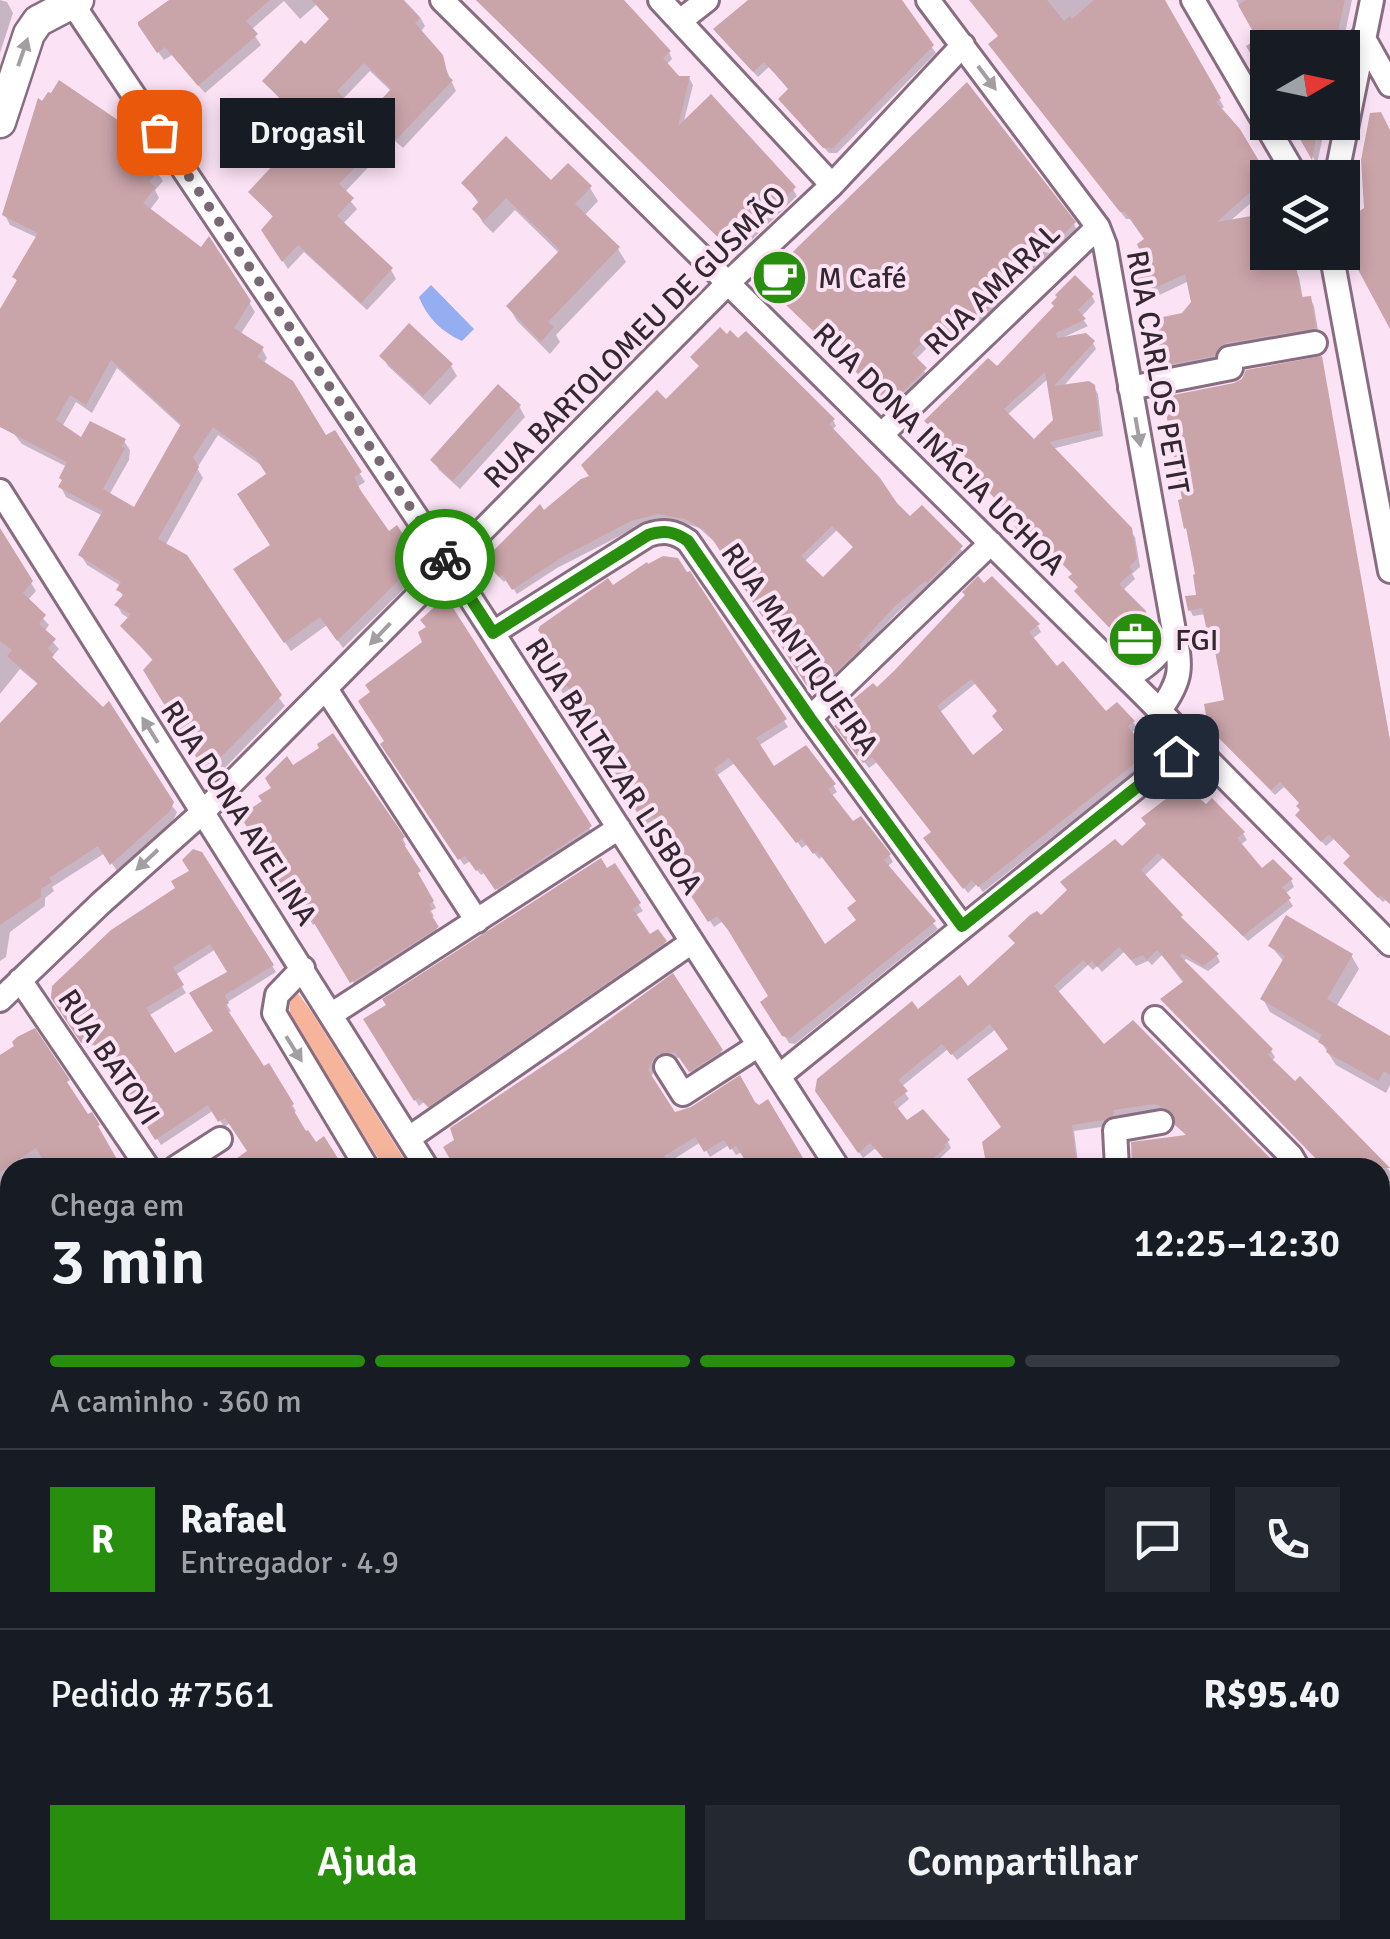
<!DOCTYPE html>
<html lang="pt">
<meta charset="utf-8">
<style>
:root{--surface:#171b24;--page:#242831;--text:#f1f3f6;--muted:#9ea1a6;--line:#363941;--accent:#288e0d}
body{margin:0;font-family:Signika,sans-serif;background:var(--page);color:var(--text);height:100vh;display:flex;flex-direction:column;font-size:38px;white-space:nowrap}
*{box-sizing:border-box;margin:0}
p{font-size:32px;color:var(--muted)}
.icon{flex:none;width:55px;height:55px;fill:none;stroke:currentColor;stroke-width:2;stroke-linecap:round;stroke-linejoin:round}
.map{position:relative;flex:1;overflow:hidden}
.drawer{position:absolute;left:0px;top:1158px;width:1390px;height:782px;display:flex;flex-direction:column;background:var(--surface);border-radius:30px 30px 0 0;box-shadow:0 5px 15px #0003}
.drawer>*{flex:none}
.needle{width:65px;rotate:81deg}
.tools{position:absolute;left:1250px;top:30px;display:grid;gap:20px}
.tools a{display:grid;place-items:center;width:110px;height:110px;border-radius:0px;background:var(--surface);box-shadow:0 5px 15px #0003;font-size:50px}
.pin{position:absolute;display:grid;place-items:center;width:85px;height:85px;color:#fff;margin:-42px;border-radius:20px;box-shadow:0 5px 15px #0006}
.courier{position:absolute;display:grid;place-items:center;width:100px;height:100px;margin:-50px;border:8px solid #288e0d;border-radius:50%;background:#fff;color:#222;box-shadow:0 2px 12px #0007}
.bubble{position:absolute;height:70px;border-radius:0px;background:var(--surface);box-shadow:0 5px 15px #0003;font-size:32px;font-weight:600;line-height:70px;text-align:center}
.head em{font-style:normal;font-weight:600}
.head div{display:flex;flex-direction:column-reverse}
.head{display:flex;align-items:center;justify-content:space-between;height:170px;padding:0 50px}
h1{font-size:65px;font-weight:600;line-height:75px}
.bar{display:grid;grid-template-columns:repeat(4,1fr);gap:15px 10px;align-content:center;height:120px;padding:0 50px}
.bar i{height:12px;border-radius:8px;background:var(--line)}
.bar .on{background:var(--accent)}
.bar p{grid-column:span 4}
.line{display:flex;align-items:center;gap:25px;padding:0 50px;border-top:2px solid var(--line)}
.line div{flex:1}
.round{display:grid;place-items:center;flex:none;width:105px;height:105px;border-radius:0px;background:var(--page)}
.button{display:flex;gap:20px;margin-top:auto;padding:20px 50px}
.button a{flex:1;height:115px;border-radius:0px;background:var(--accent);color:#fff;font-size:40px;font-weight:600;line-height:115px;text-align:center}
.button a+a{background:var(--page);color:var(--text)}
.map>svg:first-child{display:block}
.green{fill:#f6b49b}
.water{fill:#95adf1}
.shadow{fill:#0003;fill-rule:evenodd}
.building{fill:#c9a4a9;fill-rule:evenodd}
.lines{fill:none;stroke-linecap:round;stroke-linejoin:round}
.street-casing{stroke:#886d81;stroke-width:28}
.secondary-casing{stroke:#886d81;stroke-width:35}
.street{stroke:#fff;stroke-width:22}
.secondary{stroke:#fff;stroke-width:30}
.oneway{fill:#a39ea2}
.done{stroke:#796975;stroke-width:10;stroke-dasharray:0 18}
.route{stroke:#288e0d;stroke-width:12}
.labels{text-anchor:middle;stroke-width:8;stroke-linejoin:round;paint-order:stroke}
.poi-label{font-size:30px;fill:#332730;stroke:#fbe3f5;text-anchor:start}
.street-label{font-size:30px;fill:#332730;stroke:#fbe3f5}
</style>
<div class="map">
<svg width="1390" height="1939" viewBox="0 0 1390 1939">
<rect width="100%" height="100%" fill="#fbe3f5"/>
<path class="green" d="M296,991L311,1011L409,1167H384L290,1019V995Z"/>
<path class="water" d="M431,285L474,329L462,341C442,332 427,318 419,297Z"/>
<path class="shadow" d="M0,0L7,2L13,13L0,53Z
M171,0H404L420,17L425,26L420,33L440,56L456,91L403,148L394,140L344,193L357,209L342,225L391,270L396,279L367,310L304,252L288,269L264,230L274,218L251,192L291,150L271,127L288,108L265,82L331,21L316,5L300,19L284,1L251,30L261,45L205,93L172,55L164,60L146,35ZM370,71L392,92L364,122L342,100Z
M476,0H621L669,52L672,59L666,65L678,79L689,78L693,85L683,125L793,189L797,196L736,255Z
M752,0H897L936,53L837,153H829L784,105L790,90L769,67L758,77L719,35Z
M973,0H1161L1224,107L1220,110L1238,130L1268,180V188L1229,222L1256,217L1268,252H1279L1282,271L1294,269L1299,277L1303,299L1310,298L1314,306L1319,336L1168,373L1164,366L1184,316L1194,302L1189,281L1149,300L1144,292L1147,240L1132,219H1126L996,52L1000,37Z
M1236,0H1352L1342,48H1268Z
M1293,122H1326L1317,164Z
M157,172L163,181L155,190L159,198L149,211L249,302L255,312L240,335L262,349L267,358L263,364L325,439L334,433L365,482L357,487L388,535L396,529L413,556L404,562L414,579L343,648L327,625L291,651L242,579L273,546L269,475L265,468L218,435L197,468L203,478L165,546L285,706L218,775L209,774L146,670L154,662L123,626L130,619L122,614L117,605L124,598L119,590L121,586L87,565L81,555L103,516L66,497L61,487L67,467L22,444L0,416V314L18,283L15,277L38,238L10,225L5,215ZM117,368L182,427L135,510L109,495L129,460L130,450L124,441H82L62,427L76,402L92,413Z
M464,183H551L590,188L598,201L584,216L618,249L626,262L556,335L560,342L550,354L517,321L509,307L560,254L515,210L493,233L483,223L475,209L480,205Z
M1074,224L1077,230L1033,273L1029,269L997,293L1003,302L980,325L973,316L953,336L946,329L915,360L928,376L898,406H890L853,369L850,363L855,358L827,330L819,337L775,294Z
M1092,296L1095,302L1081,317L1088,326L1062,338L1093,343L1096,349L1062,388L1093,386L1098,394L1103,436L1052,449L1135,537L1140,567L1132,574L1135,579L1122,591L1148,621L1153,644L1143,655L1135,654L1081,598L1074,575L1044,545L1036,553L1019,536V526L980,471L927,421ZM1049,378L1056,421L1034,442L1007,415Z
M382,356L451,366L457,376L430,405L388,366Z
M1320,359L1390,740V904L1385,900L1383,902L1349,869L1352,857L1334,839L1326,846L1302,821L1301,804L1284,787L1275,795L1215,734L1210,726L1227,702L1206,614L1193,616L1190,610L1199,597L1235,385Z
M666,402L833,420L836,426L831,431L910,520L922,508L965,554L932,587L929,585L897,613L860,652L862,656L819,697L719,546L699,528L681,522L649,521L557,568L517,594L507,579L504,582L495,573L544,514L592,477ZM837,530L855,549L824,581L804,562Z
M519,406L525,417L460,489L439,470L433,460Z
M0,533L36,591L27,601L49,625L44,632L59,649L52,657L57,665L177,812L174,819L117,871L105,853L52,887L54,891L45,898V906L10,932L6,957L0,961V726L39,685L20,669L0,694Z
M612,588L708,601L788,727L758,746L774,770L833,785L837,792L831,796L853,825L889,855L893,862L886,867L938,929L795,1044L789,1043L763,1003L771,997L723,921L714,927L685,883L694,877L659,823L649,828L636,808L621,765L581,699L579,701L573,692L565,697L557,684ZM735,763L802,848L807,844L819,859L823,856L858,902V921L825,947L716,776Z
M448,606L593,834L501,895L486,872L481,875L470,861L464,865L427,813L425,643Z
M1038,626L1041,632L1032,639L1056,670L1106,714L1133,722L1137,728L1131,733L1149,760L983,892L977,884L968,893L930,845L934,833L877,762L869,768L841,733L877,691ZM976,683L1000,712L1006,732L973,759L939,713Z
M293,768L403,839L406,845L403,847L436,908L431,911L434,916L430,918L440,934L356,987L316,923L313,925L291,890L286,893L257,847L265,802Z
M1243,833L1247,840L1240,845L1262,872L1291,880L1294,887L1285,894L1293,906L1248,941L1163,858L1144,876L1184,924L1217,956L1220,962L1208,971L1186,959L1183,962L1271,1051L1275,1057L1271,1062L1335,1168H1314L1323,1166L1162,955L1152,965L1148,961L1136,966L1124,952L1102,972L1097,966L1093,970L1088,965L1057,993L1104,1047L1133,1024L1188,1138L1174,1116L1160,1110L1115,1116L1116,1122L1108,1126L1074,1131L1078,1162L1086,1161L1090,1168H990L1003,1128L1011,1050L996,1029L957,1060L948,1049L901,1087L909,1099L896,1110L906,1123L948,1142L951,1148L930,1168H892L876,1148L863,1158L822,1098L918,1012L968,989L1041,919L1122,850Z
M201,854L276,972L226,1003L231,1011L227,1014L264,1070L268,1067L296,1111L293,1114L305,1135L250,1152L230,1123L224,1127L214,1110L161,1145L115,1071L95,1044L87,1048L53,997L178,889ZM216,949L230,973L193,994L216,1032L174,1057L148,1016L186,993L175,975Z
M614,866L643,911L634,916L649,938L665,942L668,948L433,1111L424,1102L419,1106L367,1020Z
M1271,946L1351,955L1359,969L1336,1007L1390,1039V1085L1386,1093L1336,1065L1321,1042L1270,1012L1263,999L1284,962Z
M673,977L725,1058L695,1078L681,1058H669L661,1062L650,1078L674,1115L753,1104L742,1152L736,1155L729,1145L710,1157L701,1142L666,1164L568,1052Z
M0,1059L87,1118L91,1115L120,1168H10V1246L0,1251Z
M1364,1145L1390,1171V1211L1380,1213V1168Z
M1390,1268V1337L1380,1339V1269Z
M10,1287V1318H0V1307L6,1304Z
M10,1417V1577L0,1574V1449L4,1448L0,1419Z
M1390,1525V1662L1383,1664L1380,1658V1527Z
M1390,1693V1742L1382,1723L1380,1724V1696Z
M1390,1748V1923L1380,1924V1752Z
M0,1865L10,1870V1930H59L56,1932L59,1939H0Z
M169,1930H243L268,1939H171Z
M440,1930H631L624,1939H479Z
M651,1930H813L764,1939H652Z
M864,1930H1063L1055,1939H866Z
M1087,1930H1176V1936L1094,1939Z"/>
<path class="building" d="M169,0H270L246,21L258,34L198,86L165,47L157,53L138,25V22Z
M312,0H403L420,18L415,23L443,55L448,76L453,80L396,140L388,132L339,184L354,198L337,216L393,268L361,303L298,245L282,262L261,230L273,216L248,192L290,147L268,126L287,105L262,81L301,40L305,44L329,19ZM364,63L391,89L364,118L337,91Z
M476,0H624L671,51L663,58L679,76H690L678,126L711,94L796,187L731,250Z
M748,0H902L934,45L833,148H823L778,99L788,89L776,75L764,62L753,72L713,29Z
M969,0H1047L1064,21L1070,16L1072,19L1094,0H1165L1221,98L1216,102L1240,129L1268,176L1217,222L1257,215L1259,223L1268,222V252H1278L1281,269L1296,266L1302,297L1311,296L1316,328L1226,343L1219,347L1214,356L1162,366L1153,319L1182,313L1191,302L1185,274L1142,294L1131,270L1144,261L1137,244L1144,239L1125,212H1120L988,44L998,36Z
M1246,0H1345L1334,48H1268V84L1246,46L1257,39L1238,5Z
M59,80L131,129L159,170L149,182L156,187L143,203L201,247L209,236L251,301L234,328L264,347L257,357L293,381L326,435L335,430L362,472L354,477L361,491L389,531L397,525L410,545L401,551L411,568L337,641L320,617L284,643L233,569L270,545L237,494L266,474L256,458L213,427L193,457L199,467L158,539L187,555L282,695L212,766L201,765L143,670L153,659L120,626L131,614L114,605L124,594L116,590L121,582L78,555L103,511L58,487L62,480L59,478L67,462L0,427V309L17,280L12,277L38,233L2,215L38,98L42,101L48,92L51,93ZM111,360L181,424L134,507L103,489L125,448L122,446L126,439L90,421L81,437L56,420L70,395L86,405Z
M967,82L1076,222L1028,269L1024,264L995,286L1002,295L975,321L968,312L948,332L941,324L912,353L927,368L894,400H885L847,363L853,357L822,325L815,332L768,288L766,278Z
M1381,112L1390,130V329L1348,251L1350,249L1348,219L1364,208L1361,160L1370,113Z
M1290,122H1319L1312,160Z
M506,136L551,180L568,163L592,186L575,204L620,247L548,322L554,327L541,342L506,306L560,250L506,198L484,221L472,209L479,201L461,183Z
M1075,275L1094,294L1078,310L1086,319L1056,333L1057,338L1086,333L1095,341L1054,386L1089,381L1095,385L1100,430L1049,442L1132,528L1137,559L1129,567L1133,571L1119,584L1146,611L1150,640L1139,649L1129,648L1074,591L1078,587L1068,577L1072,574L1039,540L1031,548L1012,529L1017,524L973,474L979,469L924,421L988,358L997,366L1054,306L1051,303L1057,297L1055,295ZM1045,372L1053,420L1034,439L1004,409Z
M409,323L453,364L423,396L379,356Z
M720,327L727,334L730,330L738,338L746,331L835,419L829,424L880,478L897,503L910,516L922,505L963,546L927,583L925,581L894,607L858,646L861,648L815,692L810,691L713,540L704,530L685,519L658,514L631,521L564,556L512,590L502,575L499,577L489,566L492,563L487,557L540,504L544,510L581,479L589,476L581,465L657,390L666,399L699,366L690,357ZM832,526L853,547L823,577L801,556Z
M1322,356L1390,741V904L1381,895L1378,898L1343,863L1350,856L1329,834L1321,842L1295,815L1300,810L1296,806L1299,803L1280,782L1271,790L1208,727L1204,704L1224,700L1213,640L1208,636L1202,608L1188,611L1185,596L1196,595L1193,575L1195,574L1186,528L1184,529L1178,500L1182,499L1163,397L1234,383L1242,379L1246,370Z
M498,384L521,405L453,481L430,460Z
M0,528L33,581L23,593L46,615L39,624L56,639L48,648L54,655L52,657L103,707L109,701L174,802L170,811L110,865L98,846L49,878L52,882L41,889V897L0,925V723L38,683L7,656L12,650L0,641Z
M663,556L678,558L687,572L690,571L787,719L756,738L774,766L806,745L836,784L828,789L853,821L861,816L891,854L884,860L936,921L790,1038L782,1036L760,1002L768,996L728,930L717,916L708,922L682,882L691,876L653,817L644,823L609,770L618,764L575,694L573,696L567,686L559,691L550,677L559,671L547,652L551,649L538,630L540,626L608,578L613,585L647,562L648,564ZM729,758L796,843L802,839L813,854L817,851L856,901L847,908L856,920L825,944L714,769Z
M978,576L984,583L992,576L1040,624L1029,632L1057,666L1063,661L1106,711L1117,702L1135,721L1128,726L1148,753L978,887L972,880L963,889L923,838L931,832L872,757L863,763L834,726L842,720L837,713L873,683L877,687L894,671L965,595L962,592ZM971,679L997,711L992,716L1003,730L973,755L937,706Z
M439,603H450L592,826L495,890L480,868L476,871L465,856L458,860L380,744L384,741L358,701L370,692L365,685L422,642L418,632L426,627L420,620Z
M333,733L405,837L401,840L421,871L418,873L434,901L429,904L432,909L429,911L439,927L350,983L311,918L307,921L285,886L280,889L253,846L257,843L240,816L262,801L258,796L271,788L265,778L287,756L293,765L319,748L317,744Z
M1184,785L1206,804L1212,798L1245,832L1237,838L1262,868L1273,859L1293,879L1282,887L1291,898L1243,936L1158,853L1141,870L1183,915L1181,917L1219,954L1203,966L1182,953L1180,956L1273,1049L1268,1055L1295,1081L1300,1076L1390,1168H1325L1160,999L1184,981L1157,950L1147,960L1143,955L1131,960L1119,947L1097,967L1092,961L1088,965L1083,960L1054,986L1104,1044L1133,1020L1280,1168H1132L1131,1142L1186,1135L1175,1125L1172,1112L1155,1104L1113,1110L1114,1115L1104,1120L1072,1125L1077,1168H987L982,1142L1001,1127L967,1079L1008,1049L990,1024L951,1055L942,1044L898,1080L908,1091L893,1102L907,1120L923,1109L950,1140L944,1145L946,1147L922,1168H892L870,1143L858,1153L815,1091L817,1079L912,1001L918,1009L960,975L968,986L1015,943L1008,936L1030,915L1037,911L1041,915L1067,890L1060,882L1115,839L1122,846L1146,824L1141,818Z
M193,849L202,852L274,965L225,995L229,1003L225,1006L264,1066L269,1063L294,1104L291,1106L306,1131L308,1130L316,1142L324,1136L344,1168H223L247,1151L225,1118L218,1122L208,1105L155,1140L108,1064L89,1039L81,1043L51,998L52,986L111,930L175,888L171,881L189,871L182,860ZM210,944L227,972L189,993L213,1031L175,1053L146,1008L184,985L173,967Z
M601,858L607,868L615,863L641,903L633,909L650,934L658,929L667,941L428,1107L419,1098L414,1101L363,1019L386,1005L382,999Z
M1286,915L1353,954L1327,999L1390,1036V1075L1384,1071L1378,1081L1326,1052L1328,1048L1318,1042L1322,1035L1260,999L1285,956L1268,946Z
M673,973L723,1050L689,1072L675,1052L659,1054L653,1059L648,1070L675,1112L691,1107L740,1075L755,1102L759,1105L768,1099L809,1168H750L736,1146L730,1150L724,1140L704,1152L695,1137L664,1156L671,1168H455L443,1147L454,1140L450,1128L567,1050Z
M35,1028L70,1080L67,1082L88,1114L92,1112L100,1125L98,1126L122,1168H48L36,1148L0,1172V1055L14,1046L12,1042L17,1037Z"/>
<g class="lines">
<defs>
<path id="street" d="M70,0L460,582L838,1168
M442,0L1144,695L1390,944
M660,0L832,185
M928,0L1098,227L1105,245L1174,631C1162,654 1149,665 1127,678
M1193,0L1297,178
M680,21L707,0
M1363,37L1390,85
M1336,178L1372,0
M1331,252L1390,571
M1130,388L1231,368L1229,358L1315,343
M882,434L1098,227
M0,491L427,1168
M493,633L648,535C664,530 674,531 688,541L810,718L962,926
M326,689L477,921
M1160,710C1182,680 1182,668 1174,631
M810,718L991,543
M303,968L277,995L274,1013L367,1168
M20,980L148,1168
M0,1000L101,903L203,812L729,282L832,185L963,45
M332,1014L619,828
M1155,1018L1291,1156L1298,1168
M666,1067L683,1094L759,1045
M779,1076L1190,744
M409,1138L692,942
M175,1168L220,1139
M1117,1168L1115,1130L1161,1122
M1380,1234L1390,1233
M0,1270L10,1264
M0,1326L10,1352
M1380,1673L1390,1669
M304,1930L305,1939
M634,1930L635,1939
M1067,1930L1068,1939"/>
<path id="secondary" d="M0,122L29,34L38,21L78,0
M0,1394L10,1392
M1380,1445L1390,1444
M1380,1485L1390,1484
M0,1742L10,1748
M367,1930L407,1939
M1386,1939H1390"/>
</defs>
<use href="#street" class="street-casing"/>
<use href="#secondary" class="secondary-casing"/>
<use href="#street" class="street"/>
<use href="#secondary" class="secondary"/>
</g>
<defs><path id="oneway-solid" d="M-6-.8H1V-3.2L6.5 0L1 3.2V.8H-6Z" transform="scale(2.5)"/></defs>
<g class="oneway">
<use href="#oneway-solid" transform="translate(23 52) rotate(-71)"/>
<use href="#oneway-solid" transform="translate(987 78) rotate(53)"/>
<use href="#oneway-solid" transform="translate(1138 432) rotate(80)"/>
<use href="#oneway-solid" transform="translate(380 634) rotate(134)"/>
<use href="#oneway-solid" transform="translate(150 730) rotate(-122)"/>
<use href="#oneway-solid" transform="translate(147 860) rotate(137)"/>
<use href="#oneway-solid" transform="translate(294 1049) rotate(58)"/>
</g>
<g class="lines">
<path class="done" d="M159,132L445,559"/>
<path class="route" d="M445,559L493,633L648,535C664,530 674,531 688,541L810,718L962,926L1176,756"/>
</g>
<defs>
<symbol id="cafe-disc" viewBox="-11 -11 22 22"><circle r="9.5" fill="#288e0d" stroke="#fbe3f5"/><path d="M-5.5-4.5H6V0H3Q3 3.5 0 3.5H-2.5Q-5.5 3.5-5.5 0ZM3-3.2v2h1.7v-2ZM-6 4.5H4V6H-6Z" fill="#fff"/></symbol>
<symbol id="office-disc" viewBox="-11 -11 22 22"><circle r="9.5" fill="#288e0d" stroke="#fbe3f5"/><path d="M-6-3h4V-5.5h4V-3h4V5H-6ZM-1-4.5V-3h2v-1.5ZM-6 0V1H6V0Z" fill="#fff"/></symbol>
</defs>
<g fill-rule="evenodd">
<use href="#cafe-disc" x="748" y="246" width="63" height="63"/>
<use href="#office-disc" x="1104" y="608" width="63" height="63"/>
</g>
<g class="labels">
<g class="poi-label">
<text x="818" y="288">M Café</text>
<text x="1175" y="650">FGI</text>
</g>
<g class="street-label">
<text transform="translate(992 289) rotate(-44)" y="10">RUA AMARAL</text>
<text transform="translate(635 337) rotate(-45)" y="10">RUA BARTOLOMEU DE GUSMÃO</text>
<text transform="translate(1158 372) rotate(80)" y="10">RUA CARLOS PETIT</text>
<text transform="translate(939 449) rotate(45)" y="10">RUA DONA INÁCIA UCHOA</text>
<text transform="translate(800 649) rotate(55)" y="10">RUA MANTIQUEIRA</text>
<text transform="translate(614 766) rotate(57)" y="10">RUA BALTAZAR LISBOA</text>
<text transform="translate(239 813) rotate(57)" y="10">RUA DONA AVELINA</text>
<text transform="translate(109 1057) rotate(56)" y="10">RUA BATOVI</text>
</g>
</g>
</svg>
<div class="tools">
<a><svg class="needle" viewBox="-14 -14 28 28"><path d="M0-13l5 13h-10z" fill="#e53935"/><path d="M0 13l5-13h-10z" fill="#9ea1a6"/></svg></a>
<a><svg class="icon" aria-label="layers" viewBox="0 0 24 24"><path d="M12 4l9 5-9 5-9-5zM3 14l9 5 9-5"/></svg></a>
</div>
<div class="pin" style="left:159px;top:132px;background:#ea580c"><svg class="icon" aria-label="bag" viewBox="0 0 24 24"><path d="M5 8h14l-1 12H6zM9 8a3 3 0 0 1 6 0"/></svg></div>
<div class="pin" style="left:1176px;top:756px;background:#1f2937"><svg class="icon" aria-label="home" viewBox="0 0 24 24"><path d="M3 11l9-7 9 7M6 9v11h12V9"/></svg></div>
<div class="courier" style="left:445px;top:559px"><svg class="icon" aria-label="bike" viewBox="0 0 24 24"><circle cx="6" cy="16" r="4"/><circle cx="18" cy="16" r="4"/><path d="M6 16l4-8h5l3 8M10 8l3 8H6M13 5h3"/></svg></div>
<div class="bubble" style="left:220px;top:98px;width:175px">Drogasil</div>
<section class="drawer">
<div class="head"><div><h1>3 min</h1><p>Chega em</p></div><em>12:25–12:30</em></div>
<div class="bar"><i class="on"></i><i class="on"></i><i class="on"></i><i></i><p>A caminho · 360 m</p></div>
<div class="line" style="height:180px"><b class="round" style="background:var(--accent);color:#fff">R</b><div><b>Rafael</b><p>Entregador · 4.9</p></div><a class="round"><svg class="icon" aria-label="chat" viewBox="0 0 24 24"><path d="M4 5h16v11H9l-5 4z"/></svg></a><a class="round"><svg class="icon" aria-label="phone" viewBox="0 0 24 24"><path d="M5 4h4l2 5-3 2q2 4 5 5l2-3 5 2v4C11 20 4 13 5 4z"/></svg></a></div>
<div class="line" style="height:130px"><div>Pedido #7561</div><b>R$95.40</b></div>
<div class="button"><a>Ajuda</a><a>Compartilhar</a></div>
</section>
</div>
